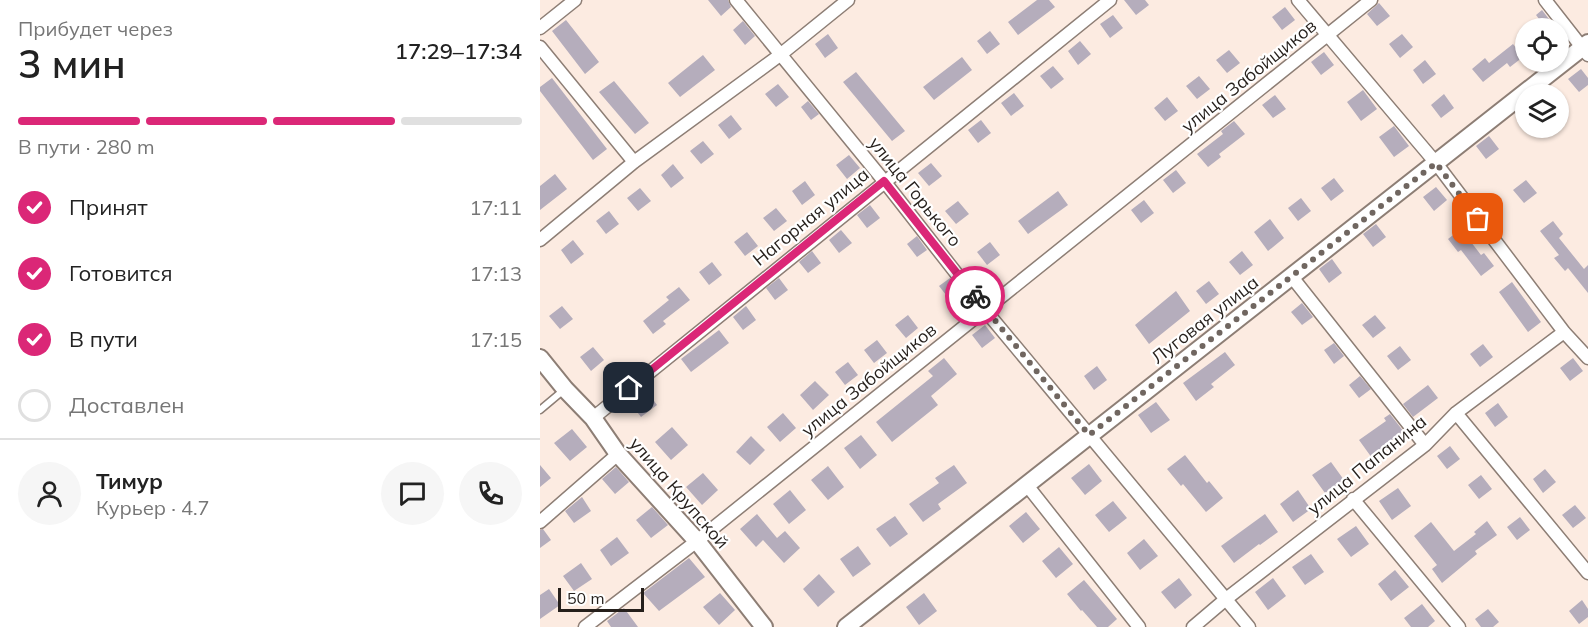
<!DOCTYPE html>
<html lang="ru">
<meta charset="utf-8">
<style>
:root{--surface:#fff;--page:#f6f6f6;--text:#222;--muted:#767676;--line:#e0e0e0;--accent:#db2777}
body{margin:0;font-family:Mulish,sans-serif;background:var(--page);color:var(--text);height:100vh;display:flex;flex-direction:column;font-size:22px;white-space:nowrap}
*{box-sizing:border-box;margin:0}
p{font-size:20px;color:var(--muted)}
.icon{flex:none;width:33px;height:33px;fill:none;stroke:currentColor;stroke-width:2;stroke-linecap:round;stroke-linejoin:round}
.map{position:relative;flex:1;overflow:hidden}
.side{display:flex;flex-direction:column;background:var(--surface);width:540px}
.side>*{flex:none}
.tools{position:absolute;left:975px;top:18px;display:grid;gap:12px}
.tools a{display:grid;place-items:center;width:54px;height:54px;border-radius:50%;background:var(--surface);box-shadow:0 2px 4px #0004;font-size:30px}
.scale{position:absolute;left:18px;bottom:15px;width:86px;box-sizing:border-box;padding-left:6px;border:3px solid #251f1b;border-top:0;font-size:16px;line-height:21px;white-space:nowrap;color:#251f1b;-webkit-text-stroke:4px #fff;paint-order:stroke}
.pin{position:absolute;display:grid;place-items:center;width:51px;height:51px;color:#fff;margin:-26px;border-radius:12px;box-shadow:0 3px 9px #0006}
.courier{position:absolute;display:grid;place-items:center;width:60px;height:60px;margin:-30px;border:4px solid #db2777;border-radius:50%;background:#fff;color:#222;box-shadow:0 2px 8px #0007}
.head em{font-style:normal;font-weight:600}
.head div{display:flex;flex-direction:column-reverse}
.head{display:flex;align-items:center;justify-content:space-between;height:102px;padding:0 18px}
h1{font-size:39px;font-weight:600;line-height:45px}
.bar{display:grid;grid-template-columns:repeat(4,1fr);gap:9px 6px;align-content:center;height:72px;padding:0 18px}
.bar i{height:8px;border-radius:4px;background:var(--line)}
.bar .selected{background:var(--accent)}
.bar p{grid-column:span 4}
.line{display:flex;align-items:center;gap:15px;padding:0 18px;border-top:2px solid var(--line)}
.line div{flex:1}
.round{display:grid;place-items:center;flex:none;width:63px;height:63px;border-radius:32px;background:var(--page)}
ol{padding:0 18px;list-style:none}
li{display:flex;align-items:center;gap:18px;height:66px}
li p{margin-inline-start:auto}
li .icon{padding:6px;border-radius:50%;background:var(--accent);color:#fff;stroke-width:4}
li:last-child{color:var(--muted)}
li i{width:33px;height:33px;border:3px solid var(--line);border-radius:50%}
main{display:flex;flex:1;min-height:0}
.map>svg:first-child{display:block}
.building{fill:#b5adbc}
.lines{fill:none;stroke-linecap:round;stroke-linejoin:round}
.lane-casing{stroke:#8d7e75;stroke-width:9}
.street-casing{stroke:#8d7e75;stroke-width:15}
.secondary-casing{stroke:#8d7e75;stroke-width:20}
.lane{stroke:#fff;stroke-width:6}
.street{stroke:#fff;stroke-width:12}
.secondary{stroke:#fff;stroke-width:16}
.done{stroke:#706660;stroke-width:6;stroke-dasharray:0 10.8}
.route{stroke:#db2777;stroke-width:8}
.labels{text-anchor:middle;stroke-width:4.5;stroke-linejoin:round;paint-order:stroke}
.street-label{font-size:18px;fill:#251f1b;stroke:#fff}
</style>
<main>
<section class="side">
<div class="head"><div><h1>3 мин</h1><p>Прибудет через</p></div><em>17:29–17:34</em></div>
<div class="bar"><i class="selected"></i><i class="selected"></i><i class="selected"></i><i></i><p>В пути · 280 m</p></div>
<ol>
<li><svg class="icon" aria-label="check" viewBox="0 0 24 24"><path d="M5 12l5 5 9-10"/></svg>Принят<p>17:11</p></li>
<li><svg class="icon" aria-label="check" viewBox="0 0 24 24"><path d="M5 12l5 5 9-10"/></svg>Готовится<p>17:13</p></li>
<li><svg class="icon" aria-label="check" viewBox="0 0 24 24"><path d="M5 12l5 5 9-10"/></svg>В пути<p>17:15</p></li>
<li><i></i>Доставлен</li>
</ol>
<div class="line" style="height:108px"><a class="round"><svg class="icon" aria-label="person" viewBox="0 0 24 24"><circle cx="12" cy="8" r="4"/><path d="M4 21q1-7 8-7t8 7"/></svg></a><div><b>Тимур</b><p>Курьер · 4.7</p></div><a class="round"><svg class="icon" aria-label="chat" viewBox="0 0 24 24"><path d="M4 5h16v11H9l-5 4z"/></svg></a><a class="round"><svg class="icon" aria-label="phone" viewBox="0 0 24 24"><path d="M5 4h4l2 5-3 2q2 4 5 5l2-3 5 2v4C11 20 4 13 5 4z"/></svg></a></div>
</section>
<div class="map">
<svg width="1048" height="627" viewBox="0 0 1048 627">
<rect width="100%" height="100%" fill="#fcebe1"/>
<path class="building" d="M168,0H188L191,7L181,16Z
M497,0H509L515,7L478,35L468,22Z
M584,0H605L609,5L596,15Z
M839,3L850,16L837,26L827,14Z
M745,7L755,20L742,30L732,17Z
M1002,10L1012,23L1006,28L996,15Z
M573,15L583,28L570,38L560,24Z
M26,20L59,62L45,74L12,31Z
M203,21L215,36L205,45L193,30Z
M450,31L460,44L447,54L437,41Z
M288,34L298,48L285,58L275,44Z
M862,34L873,47L860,58L849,44Z
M540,41L551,54L538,65L528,51Z
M973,44L983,57L970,67L967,63L943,82L932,69L945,58L949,63Z
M689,50L700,63L687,73L676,60Z
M784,52L794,65L781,75L771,62Z
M163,55L175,70L140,97L128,83Z
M422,57L432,70L394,100L383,87Z
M885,60L896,74L883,84L873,70Z
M513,66L524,79L511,89L500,76Z
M1041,69L1048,78V85L1039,92L1028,79Z
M316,72L365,131L352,141L303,82Z
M659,76L670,89L657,99L646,86Z
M12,78L67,149L53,160L0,91V87Z
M74,81L109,123L95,134L59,92Z
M238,84L249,97L236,107L225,94Z
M823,90L837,109L821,121L807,102Z
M474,93L484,106L471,116L461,103Z
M904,94L914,108L901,118L891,105Z
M735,95L746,109L733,118L722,105Z
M627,97L638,111L625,121L614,108Z
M268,101L279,114L271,120L261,107Z
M191,115L202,129L189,139L178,125Z
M441,120L451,133L438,143L428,130Z
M694,121L705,134L679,154L681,157L668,167L657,154L683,134L681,131Z
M854,126L869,146L854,157L839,137Z
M949,136L959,149L946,159L936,146Z
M163,141L174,154L161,164L150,151Z
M309,155L320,168L307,179L296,165Z
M391,163L402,176L389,186L378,173Z
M133,164L144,178L131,188L121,175Z
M636,170L646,183L633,193L623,180Z
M15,174L27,189L0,210V186Z
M794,178L804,191L791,201L781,188Z
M986,180L997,193L984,203L973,190Z
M265,181L275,195L262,205L252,191Z
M896,187L907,200L894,211L883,197Z
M100,188L111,201L98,211L87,198Z
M518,191L528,205L488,234L478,221Z
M761,198L771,211L758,221L748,208Z
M604,200L614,213L601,223L591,210Z
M418,201L429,214L416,224L405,211Z
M330,205L340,218L327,228L317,215Z
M236,208L247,221L234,231L223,218Z
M69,211L79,224L66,234L56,221Z
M730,219L744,238L728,251L714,232Z
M1013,221L1023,234L1019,238L1044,269L1048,265V293L1028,268L1025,271L1014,258L1019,255L1000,231Z
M836,224L846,237L833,247L823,234Z
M921,229L941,255L944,253L954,266L941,276L921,250L918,252L908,239Z
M301,230L312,243L299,253L289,240Z
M207,232L218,246L205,256L194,242Z
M377,236L387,250L377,257L367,244Z
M33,240L44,254L31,264L21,250Z
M450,242L460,255L447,265L437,252Z
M272,251L281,263L268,273L259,262Z
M702,251L713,265L700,275L689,262Z
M792,259L802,273L789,283L779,269Z
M172,262L182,275L169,285L159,272Z
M239,278L248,290L235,300L226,288Z
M410,278L420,292L410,300L399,286Z
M669,281L679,294L666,304L656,291Z
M972,282L1001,322L988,332L959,292Z
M139,287L150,300L123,321L126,324L113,334L103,321L129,300L126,297Z
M636,291L650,311L609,344L595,325Z
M762,303L773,317L762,325L751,312Z
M22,306L33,319L20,329L9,316Z
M206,306L216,320L203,330L193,317Z
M368,315L378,328L366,338L355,325Z
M835,315L846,328L833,338L822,325Z
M445,325L455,338L442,348L432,335Z
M179,330L189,343L151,372L141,359Z
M337,340L347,353L334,363L324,350Z
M794,343L804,356L794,364L784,350Z
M943,344L953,357L940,367L930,354Z
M860,346L871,360L858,370L847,356Z
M53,347L64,360L51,371L40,357Z
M685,352L695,365L671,384L674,387L656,401L643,383Z
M404,358L417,374L391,396L398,405L352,442L336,422L393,376L388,371Z
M1033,358L1043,371L1030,381L1020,368Z
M308,362L318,375L305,385L295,372Z
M557,366L567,380L554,390L544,376Z
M820,376L831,389L819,398L809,385Z
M275,381L289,395L273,410L260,395Z
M888,385L898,398L873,417L863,404Z
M104,387L117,405L101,417L88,400Z
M616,402L630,420L611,433L598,415Z
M958,403L968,417L955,427L945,413Z
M243,413L256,428L240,442L227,427Z
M850,414L864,432L849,442L851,445L832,458L819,440L846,421L844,418Z
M132,427L148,445L131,460L115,442Z
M32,429L47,447L30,461L14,443Z
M321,435L337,455L320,469L304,448Z
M211,436L225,450L210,465L196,452Z
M910,446L920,459L907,469L897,456Z
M645,455L667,483L669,481L683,498L666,512L643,484L641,486L627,469Z
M791,462L804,480L785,493L772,475Z
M549,464L562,481L545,495L531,478Z
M0,465L11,478L0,487Z
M414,465L427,483L398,504L401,509L383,522L369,504L399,483L395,478Z
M288,466L304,487L288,500L271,480Z
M76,467L89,482L75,494L62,479Z
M1005,469L1016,482L1003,493L993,479Z
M163,473L178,490L162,505L146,487Z
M941,475L952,489L939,499L928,485Z
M858,488L871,506L852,520L839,501Z
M250,490L266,510L249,524L233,504Z
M758,490L771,509L753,522L740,504Z
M42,497L51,511L34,523L25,511Z
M573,501L587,518L569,532L555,515Z
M1035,505L1046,518L1033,528L1022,515Z
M112,507L128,525L111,538L96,520Z
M486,512L500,529L483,543L469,526Z
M217,514L237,538L245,531L260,548L244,563L223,540L216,547L200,529Z
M725,514L738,532L720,545L719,544L694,563L681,546Z
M355,516L368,534L350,547L336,529Z
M980,517L990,530L977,540L967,527Z
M947,521L957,535L935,551L937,554L902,583L892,569L897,565L874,536L891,522L914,551L936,534L934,532Z
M816,526L829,544L811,557L797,539Z
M3,529L11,540L0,548V530Z
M77,537L89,553L71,566L60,550Z
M604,539L618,556L600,570L587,553Z
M318,546L331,564L313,577L300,559Z
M519,547L533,564L516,578L502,561Z
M771,554L784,572L765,585L752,567Z
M149,558L165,577L119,611L103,593Z
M41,563L52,579L34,591L23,576Z
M855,570L869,587L851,601L838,584Z
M279,574L295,592L278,607L263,589Z
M639,578L652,595L635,609L621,592Z
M733,578L746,596L728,610L715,592Z
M544,580L577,619L568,627H557L542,610L541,611L527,594Z
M9,589L20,605L0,619V595Z
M180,593L195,610L179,625L163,607Z
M384,593L397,611L379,625L366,607Z
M1042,600L1048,609V617L1039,624L1029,611Z
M882,604L895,621L888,627H871L864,618Z
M84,608L98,627H71L67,621Z
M948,609L959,622L953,627H941L935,619Z"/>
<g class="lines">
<defs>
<path id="lane" d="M0,410L25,389"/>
<path id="street" d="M196,0L344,181L445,310L709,627
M758,0L896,163L1024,332L1048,358
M1005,0L1048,55
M0,28L35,0
M0,47L94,162
M0,240L94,162L240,55L308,0
M752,277L885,445
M916,413L1048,573
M53,418L570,0
M486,484L599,627
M813,499L919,627
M0,522L78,454
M45,627L157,541L831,0
M653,627L686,599L885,445L916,413L1024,332"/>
<path id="secondary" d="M0,358L25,389L53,418L78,454L157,541L224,627
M306,627L1048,43"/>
</defs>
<use href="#lane" class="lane-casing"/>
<use href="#street" class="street-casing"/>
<use href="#secondary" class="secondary-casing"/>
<use href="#lane" class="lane"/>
<use href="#street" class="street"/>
<use href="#secondary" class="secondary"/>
</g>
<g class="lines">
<path class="done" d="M435,296L549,435L896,163L938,219"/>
<path class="route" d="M89,388L344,181L435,296"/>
</g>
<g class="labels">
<g class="street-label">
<text transform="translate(709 76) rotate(-39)" y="6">улица Забойщиков</text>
<text transform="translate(375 192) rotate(51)" y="6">улица Горького</text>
<text transform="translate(271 217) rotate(-39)" y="6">Нагорная улица</text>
<text transform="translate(665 320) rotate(-38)" y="6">Луговая улица</text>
<text transform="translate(329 380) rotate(-39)" y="6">улица Забойщиков</text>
<text transform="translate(827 465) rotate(-39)" y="6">улица Папанина</text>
<text transform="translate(139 493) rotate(49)" y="6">улица Крупской</text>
</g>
</g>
</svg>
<div class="tools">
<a><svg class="icon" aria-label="locate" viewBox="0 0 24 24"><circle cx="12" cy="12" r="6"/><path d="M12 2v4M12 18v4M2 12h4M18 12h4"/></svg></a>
<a><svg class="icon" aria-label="layers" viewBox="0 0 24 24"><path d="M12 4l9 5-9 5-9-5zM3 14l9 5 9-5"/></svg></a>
</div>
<div class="scale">50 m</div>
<div class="pin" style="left:938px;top:219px;background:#ea580c"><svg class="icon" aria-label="bag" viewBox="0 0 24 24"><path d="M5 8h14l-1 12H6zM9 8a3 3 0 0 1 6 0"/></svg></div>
<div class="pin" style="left:89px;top:388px;background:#1f2937"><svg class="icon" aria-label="home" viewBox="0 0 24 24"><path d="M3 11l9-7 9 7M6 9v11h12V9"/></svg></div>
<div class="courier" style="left:435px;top:296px"><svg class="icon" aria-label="bike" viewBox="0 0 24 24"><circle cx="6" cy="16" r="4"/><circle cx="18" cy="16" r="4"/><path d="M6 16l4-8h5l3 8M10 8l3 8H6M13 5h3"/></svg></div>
</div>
</main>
